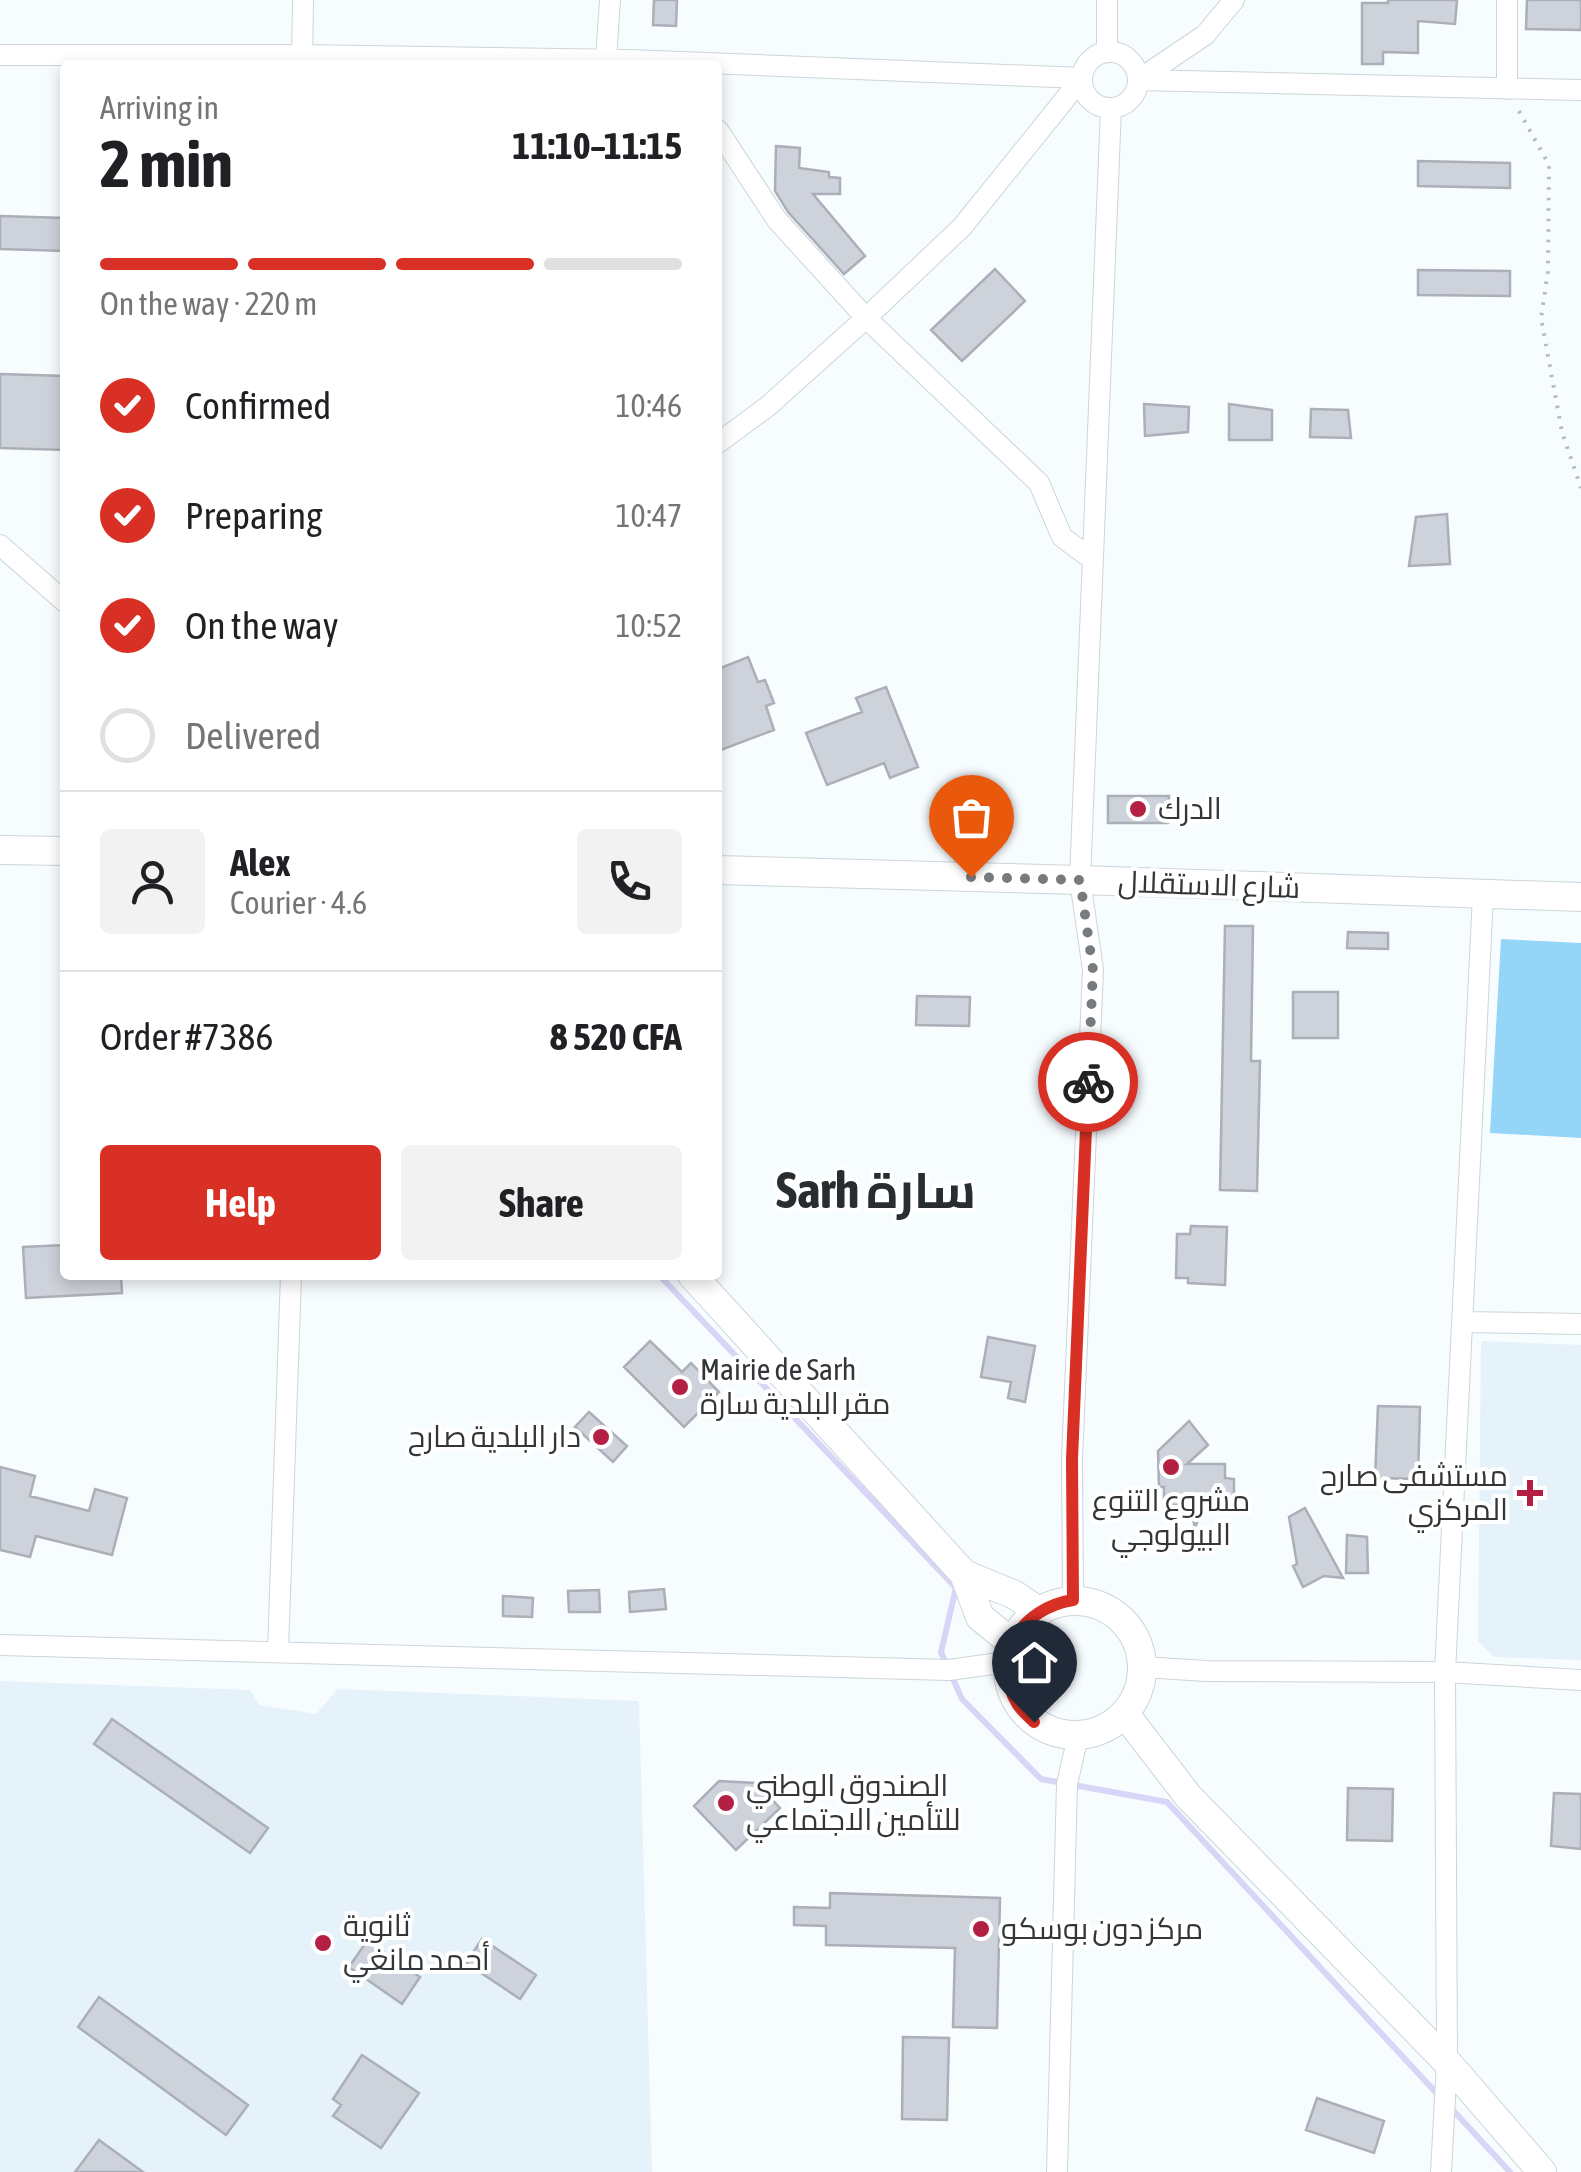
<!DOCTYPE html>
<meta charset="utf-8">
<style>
:root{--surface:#fff;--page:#f2f2f2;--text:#202124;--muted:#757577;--line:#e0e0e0;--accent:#d93025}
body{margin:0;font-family:"Asap Condensed",Cairo,sans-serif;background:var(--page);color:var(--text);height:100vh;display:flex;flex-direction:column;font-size:38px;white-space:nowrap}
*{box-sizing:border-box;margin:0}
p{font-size:32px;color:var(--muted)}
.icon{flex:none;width:55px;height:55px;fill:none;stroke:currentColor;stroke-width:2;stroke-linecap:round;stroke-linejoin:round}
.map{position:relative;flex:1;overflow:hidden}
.sheet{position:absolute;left:60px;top:60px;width:662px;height:1220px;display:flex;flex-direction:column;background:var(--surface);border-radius:10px;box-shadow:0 5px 15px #0003}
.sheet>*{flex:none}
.pin{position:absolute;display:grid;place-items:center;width:85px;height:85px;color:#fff;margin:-102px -42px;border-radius:50% 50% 50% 0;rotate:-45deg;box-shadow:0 0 10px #0007}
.pin .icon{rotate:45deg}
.courier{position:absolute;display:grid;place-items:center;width:100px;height:100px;margin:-50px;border:8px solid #d93025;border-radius:50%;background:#fff;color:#222;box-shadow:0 2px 12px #0007}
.head em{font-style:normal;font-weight:700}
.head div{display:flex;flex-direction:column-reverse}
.head{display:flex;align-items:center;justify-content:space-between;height:170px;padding:0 40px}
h1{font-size:65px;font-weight:700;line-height:75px}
.bar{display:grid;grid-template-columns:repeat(4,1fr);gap:15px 10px;align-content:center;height:120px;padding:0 40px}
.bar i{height:12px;border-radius:8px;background:var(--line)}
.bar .selected{background:var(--accent)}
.bar p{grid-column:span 4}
.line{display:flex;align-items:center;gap:25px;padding:0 40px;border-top:2px solid var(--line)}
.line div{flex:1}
.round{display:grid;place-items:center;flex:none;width:105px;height:105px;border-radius:10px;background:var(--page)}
ol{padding:0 40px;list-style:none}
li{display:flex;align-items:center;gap:30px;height:110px}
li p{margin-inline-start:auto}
li .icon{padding:10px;border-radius:50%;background:var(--accent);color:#fff;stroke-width:4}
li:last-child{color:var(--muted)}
li i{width:55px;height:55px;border:5px solid var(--line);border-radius:50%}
.button{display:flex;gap:20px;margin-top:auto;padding:20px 40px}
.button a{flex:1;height:115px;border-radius:10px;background:var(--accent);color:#fff;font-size:40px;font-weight:700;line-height:115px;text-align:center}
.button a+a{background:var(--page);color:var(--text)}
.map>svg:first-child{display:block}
.built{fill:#e5f2fa}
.green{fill:#95d5f8}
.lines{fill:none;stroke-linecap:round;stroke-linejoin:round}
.stream{stroke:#d8d5f6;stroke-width:6}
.building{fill:#ced2da;stroke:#abafb7;stroke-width:2.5}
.minor-casing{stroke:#ccd5da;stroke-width:22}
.tertiary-casing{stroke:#ccd5da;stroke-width:30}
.path{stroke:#b5babc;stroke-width:4;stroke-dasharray:2.5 8;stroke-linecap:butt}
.minor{stroke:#fff;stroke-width:20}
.tertiary{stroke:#fff;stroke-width:28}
.done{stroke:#787b7e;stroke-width:10;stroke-dasharray:0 18}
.route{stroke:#d93025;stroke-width:12}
.poi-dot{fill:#b32043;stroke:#fff;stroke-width:4}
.labels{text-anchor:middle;stroke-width:8;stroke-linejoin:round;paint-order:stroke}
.poi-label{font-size:30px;fill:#333638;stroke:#fff;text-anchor:start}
.street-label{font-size:30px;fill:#333638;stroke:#fff}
.town-label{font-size:50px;font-weight:bold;fill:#272d31;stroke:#fff}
</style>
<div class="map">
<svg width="1581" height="2172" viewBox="0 0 1581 2172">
<rect width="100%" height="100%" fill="#f7fcff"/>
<path class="built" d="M1481,1341L1581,1345V1660L1494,1657L1478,1641Z
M0,1681L250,1690L259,1705L316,1714L338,1689L639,1701L652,2172H0Z"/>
<path class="green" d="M1501,939L1581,943V1138L1490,1133Z"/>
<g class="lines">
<path class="stream" d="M659,1275L956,1588L941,1652L962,1699L1041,1779L1167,1802L1441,2098
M1450,2107L1510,2172"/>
</g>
<path class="building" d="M654,0H677L676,26L653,25Z
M1388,0H1457L1455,24L1418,21V53L1383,52V64H1362V3H1388Z
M1527,0H1581V30L1526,29Z
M776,146L800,148L799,168L829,172V177L840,178V194H813L865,256L844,274L788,212L775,191Z
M1418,161L1510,163V188L1418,186Z
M0,216L65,218V251L0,249Z
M995,269L1025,301L962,361L931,330Z
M1418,270L1510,271V296L1418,295Z
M0,374L65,376V450L0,448Z
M1144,404L1189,407L1188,432L1145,436Z
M1229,404L1272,410V440H1229Z
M1311,409L1348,410L1351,438L1310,437Z
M1447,514L1450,564L1409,566L1416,517Z
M748,657L758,682L765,680L774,703L766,706L774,730L718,751V669Z
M886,687L918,767L890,778L884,763L827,785L806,733L862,712L856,698Z
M1108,796H1169L1168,823H1108Z
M1225,926H1253L1251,1061H1260L1257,1191L1220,1190Z
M1348,932L1388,933V949L1347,948Z
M1293,992H1338V1038H1293Z
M917,996L970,997L969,1026L916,1025Z
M1191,1226L1227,1227L1225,1285L1188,1283V1278H1176L1177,1234H1190Z
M65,1245V1275H121L122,1293L26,1298L23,1247Z
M988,1337L1035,1346L1025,1402L1008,1398L1011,1382L981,1377Z
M650,1341L682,1372L691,1363L719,1392L684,1427L624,1367Z
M1378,1406L1420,1407L1418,1479L1375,1478Z
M589,1412L627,1446L613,1462L575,1427Z
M1189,1421L1208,1445L1187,1464H1225V1478L1234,1479V1506L1203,1507L1195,1528L1190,1505H1164V1487H1159L1158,1451Z
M0,1467L35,1476L30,1496L89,1511L95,1489L127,1498L112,1555L36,1536L30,1557L0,1550Z
M1305,1508L1343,1578L1324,1576L1303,1587L1293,1566L1297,1564L1289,1517Z
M1347,1535L1367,1537L1368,1573H1346Z
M664,1589L666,1609L630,1612L629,1592Z
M599,1590L600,1612H569L568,1591Z
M503,1596L533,1598L532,1617L503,1616Z
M112,1719L268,1828L250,1853L94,1744Z
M719,1781L756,1783L780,1808L736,1850L694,1806Z
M1348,1788L1393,1789L1392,1841L1347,1840Z
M1554,1793L1581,1794V1849L1551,1846Z
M830,1893L1000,1898L997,2028L953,2027L955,1948L826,1945V1926L794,1925V1907L830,1908Z
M482,1939L536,1975L520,1999L466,1963Z
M367,1941L420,1977L402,2004L349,1967Z
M99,1997L248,2105L226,2135L78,2027Z
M903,2037L949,2038L947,2120L902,2119Z
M362,2055L419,2093L381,2148L333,2116L341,2105L333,2099Z
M1317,2098L1384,2121L1374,2153L1306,2130Z
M99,2140L143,2172H75Z"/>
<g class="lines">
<defs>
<path id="minor" d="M1107,52V0
M1082 80a28 28 0 1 1 56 0a28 28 0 1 1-56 0Z
M0,55H302L629,60L1082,78
M606,60L610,0
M302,65L303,0
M1138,80L1581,90
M1138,80L1205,35L1234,0
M1507,89V0
M718,130L777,220L866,318L1039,483L1062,537L1093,560
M718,443L767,407L866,318L962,227L1082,78
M0,545L65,602
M1463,1322L1581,1324
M1073,1600L1072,1459L1093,970L1080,880L1111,108
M0,1645L949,1670L1007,1662
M278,1651L291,1275
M1143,1667L1206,1671L1445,1672L1581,1680
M1057,2172L1067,1784L1078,1736
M1441,2172L1447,2062L1445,1672L1483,895"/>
<path id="tertiary" d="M0,850L65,851
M718,870L1080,880L1581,897
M692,1275L964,1574L980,1617L1012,1643
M964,1574L1015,1595L1038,1611
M1008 1668a67 67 0 1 1 134 0a67 67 0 1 1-134 0Z
M1125,1714L1188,1796L1447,2062L1542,2172"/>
</defs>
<use href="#minor" class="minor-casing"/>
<use href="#tertiary" class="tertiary-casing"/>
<path class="path" d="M1519,111L1549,165L1548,271L1541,318L1562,432L1581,488"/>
<use href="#minor" class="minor"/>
<use href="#tertiary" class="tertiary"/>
</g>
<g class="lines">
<path class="done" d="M971,877L1080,880L1093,970L1088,1082"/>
<path class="route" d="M1034,1722C1029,1717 1022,1711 1018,1705C988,1657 1022,1608 1073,1600L1072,1459L1088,1082"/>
</g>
<g class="poi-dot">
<circle cx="1138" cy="809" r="10"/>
<circle cx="680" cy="1387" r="10"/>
<circle cx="601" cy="1437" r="10"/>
<circle cx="1171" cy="1467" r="10"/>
<path d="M1525 1478h10v10h10v10h-10v10h-10v-10h-10v-10h10z"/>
<circle cx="726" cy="1803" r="10"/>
<circle cx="981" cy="1929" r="10"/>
<circle cx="323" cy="1943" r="10"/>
</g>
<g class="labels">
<g class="poi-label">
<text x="1158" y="819">الدرك</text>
<text x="700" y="1380">Mairie de Sarh<tspan x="700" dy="34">مقر البلدية سارة</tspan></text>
<text x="581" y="1447" text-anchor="end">دار البلدية صارح</text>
<text x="1508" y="1486" text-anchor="end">مستشفى صارح<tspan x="1508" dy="34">المركزي</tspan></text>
<text x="1171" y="1511" text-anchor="middle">مشروع التنوع<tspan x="1171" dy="34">البيولوجي</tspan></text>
<text x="746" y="1796">الصندوق الوطني<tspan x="746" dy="34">للتأمين الاجتماعي</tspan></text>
<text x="343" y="1936">ثانوية<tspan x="343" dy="34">أحمد مانغي</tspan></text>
<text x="1001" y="1939">مركز دون بوسكو</text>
</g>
<g class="street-label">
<text transform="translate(1209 885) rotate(2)" y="10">شارع الاستقلال</text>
</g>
<g class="town-label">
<text x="876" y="1208">Sarh سارة</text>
</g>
</g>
</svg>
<div class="pin" style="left:971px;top:877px;background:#ea580c"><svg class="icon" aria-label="bag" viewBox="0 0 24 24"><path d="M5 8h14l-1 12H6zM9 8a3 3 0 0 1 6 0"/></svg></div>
<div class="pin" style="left:1034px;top:1722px;background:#1f2937"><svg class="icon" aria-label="home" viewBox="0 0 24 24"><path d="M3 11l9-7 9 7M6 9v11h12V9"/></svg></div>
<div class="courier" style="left:1088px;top:1082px"><svg class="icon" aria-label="bike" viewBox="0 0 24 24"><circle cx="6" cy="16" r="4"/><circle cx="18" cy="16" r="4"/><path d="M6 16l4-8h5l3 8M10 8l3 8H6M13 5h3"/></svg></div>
<section class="sheet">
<div class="head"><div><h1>2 min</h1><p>Arriving in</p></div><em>11:10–11:15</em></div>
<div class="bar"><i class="selected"></i><i class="selected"></i><i class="selected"></i><i></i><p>On the way · 220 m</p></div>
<ol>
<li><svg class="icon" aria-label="check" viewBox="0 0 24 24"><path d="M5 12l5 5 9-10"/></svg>Confirmed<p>10:46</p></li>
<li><svg class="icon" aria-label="check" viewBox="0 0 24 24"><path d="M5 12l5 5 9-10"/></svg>Preparing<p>10:47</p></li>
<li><svg class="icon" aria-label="check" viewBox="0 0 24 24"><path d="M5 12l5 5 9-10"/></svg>On the way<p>10:52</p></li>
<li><i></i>Delivered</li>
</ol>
<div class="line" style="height:180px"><a class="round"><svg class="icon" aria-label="person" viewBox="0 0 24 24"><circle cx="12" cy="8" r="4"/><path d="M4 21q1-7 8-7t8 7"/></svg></a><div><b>Alex</b><p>Courier · 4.6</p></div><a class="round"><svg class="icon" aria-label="phone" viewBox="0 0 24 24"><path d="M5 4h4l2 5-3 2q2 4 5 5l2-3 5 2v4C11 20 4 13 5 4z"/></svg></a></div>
<div class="line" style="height:130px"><div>Order #7386</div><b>8 520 CFA</b></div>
<div class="button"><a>Help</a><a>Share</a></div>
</section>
</div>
